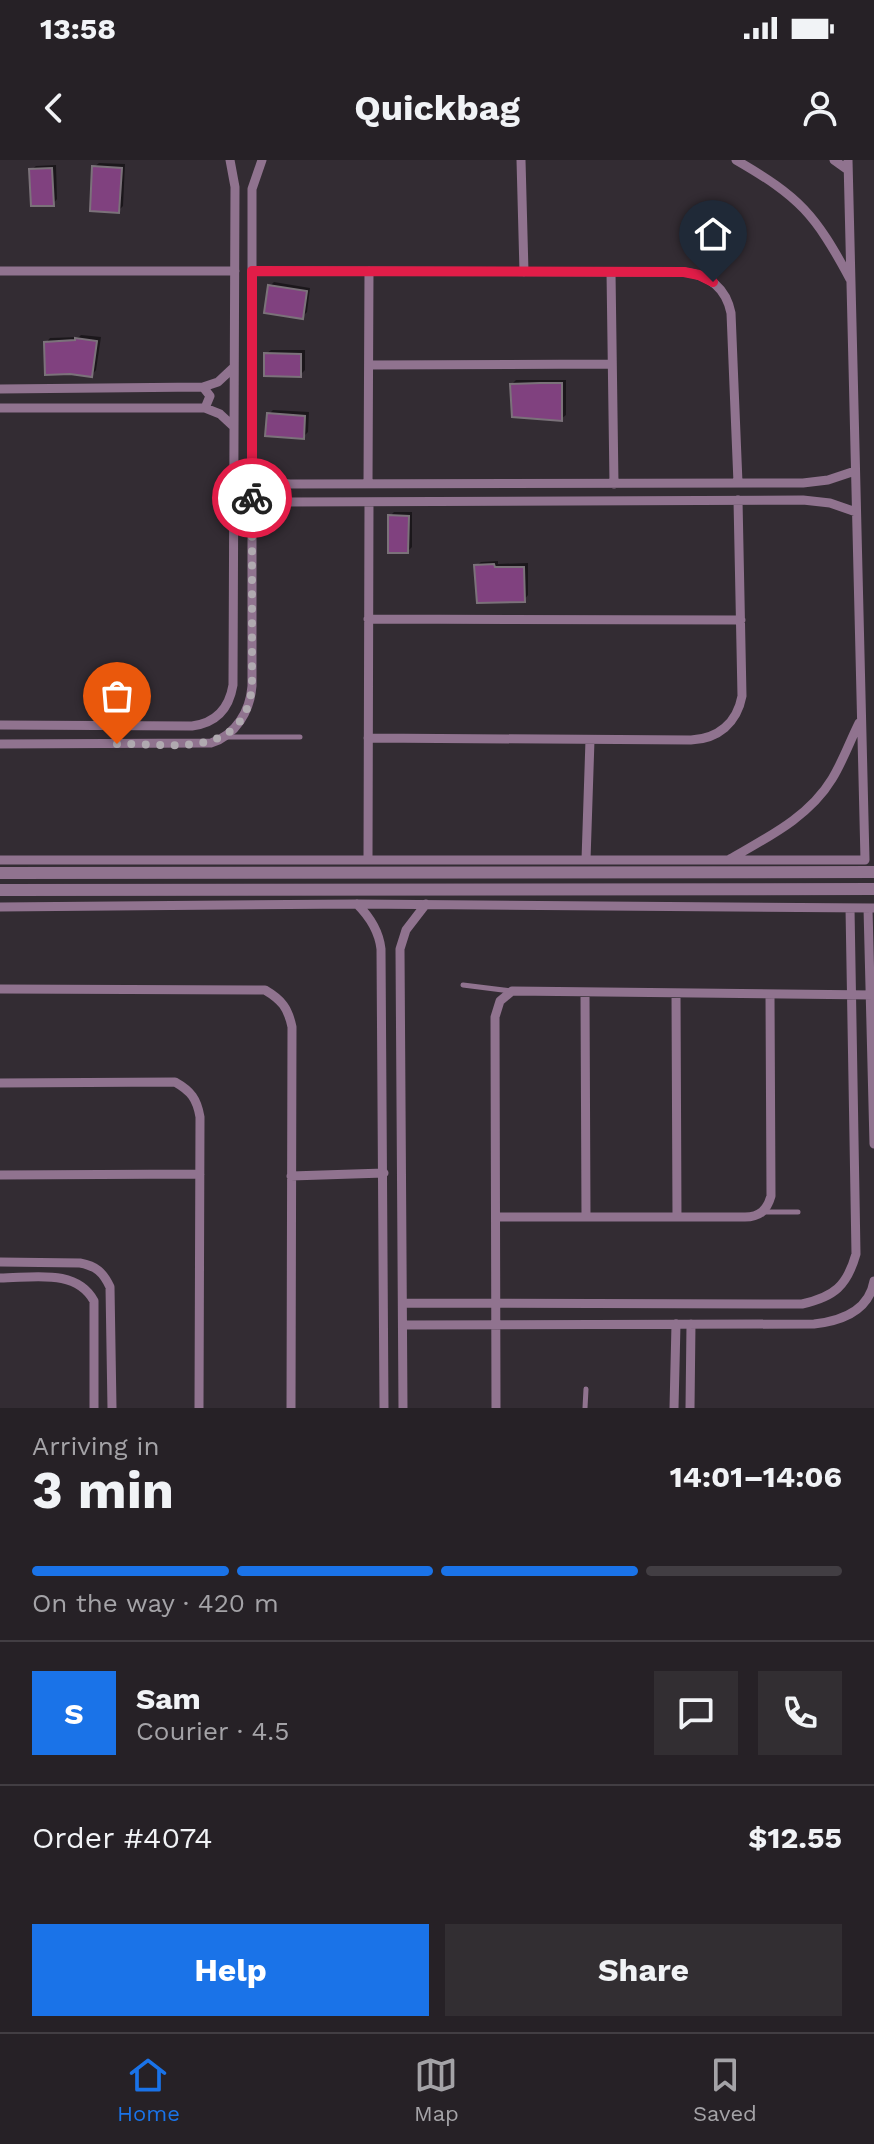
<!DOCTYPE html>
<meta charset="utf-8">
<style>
:root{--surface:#262126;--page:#322e32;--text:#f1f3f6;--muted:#a4a3a7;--line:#423e43;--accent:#1a73e8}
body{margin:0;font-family:"Work Sans",sans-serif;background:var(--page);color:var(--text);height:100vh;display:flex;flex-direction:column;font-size:30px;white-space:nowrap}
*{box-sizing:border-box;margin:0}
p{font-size:26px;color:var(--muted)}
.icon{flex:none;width:44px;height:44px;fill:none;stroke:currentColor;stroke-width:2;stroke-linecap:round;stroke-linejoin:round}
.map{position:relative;height:1248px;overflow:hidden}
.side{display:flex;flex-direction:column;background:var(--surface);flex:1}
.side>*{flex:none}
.pin{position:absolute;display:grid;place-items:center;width:68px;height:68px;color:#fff;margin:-82px -34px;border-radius:50% 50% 50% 0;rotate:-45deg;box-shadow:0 0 8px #0007}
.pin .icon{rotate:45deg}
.courier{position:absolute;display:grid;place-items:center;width:80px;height:80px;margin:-40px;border:6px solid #e11d48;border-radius:50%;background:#fff;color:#222;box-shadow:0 2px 10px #0007}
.head em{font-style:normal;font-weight:700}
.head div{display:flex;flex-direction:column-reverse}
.head{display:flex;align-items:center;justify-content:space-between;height:136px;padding:0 32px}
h1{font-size:52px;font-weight:700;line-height:60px}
.bar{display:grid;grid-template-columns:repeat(4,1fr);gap:12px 8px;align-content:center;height:96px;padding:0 32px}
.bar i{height:10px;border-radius:6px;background:var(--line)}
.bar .active{background:var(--accent)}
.bar p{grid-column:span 4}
.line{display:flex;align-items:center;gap:20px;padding:0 32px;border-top:2px solid var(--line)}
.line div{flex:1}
.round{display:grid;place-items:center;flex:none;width:84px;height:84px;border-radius:0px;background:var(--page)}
.cta{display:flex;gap:16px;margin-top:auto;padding:16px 32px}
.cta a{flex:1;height:92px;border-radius:0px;background:var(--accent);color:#fff;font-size:32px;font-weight:700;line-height:92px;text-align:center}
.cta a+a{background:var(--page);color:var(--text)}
.status{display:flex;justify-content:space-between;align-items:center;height:56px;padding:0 40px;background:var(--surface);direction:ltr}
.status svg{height:22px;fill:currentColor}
header{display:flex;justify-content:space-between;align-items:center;height:104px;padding:0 32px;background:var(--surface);font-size:36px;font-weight:700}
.tab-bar{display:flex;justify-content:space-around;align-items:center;height:112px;border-top:2px solid var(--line);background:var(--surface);font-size:22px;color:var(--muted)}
.tab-bar a{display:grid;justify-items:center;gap:4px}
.tab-bar .active{color:var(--accent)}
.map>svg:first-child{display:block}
.shadow{fill:#0007}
.building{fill:#80417f;stroke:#7b727a;stroke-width:2}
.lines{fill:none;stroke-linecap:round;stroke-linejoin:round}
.service{stroke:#90738f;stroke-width:5}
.minor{stroke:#90738f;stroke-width:9}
.tertiary{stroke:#90738f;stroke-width:12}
.done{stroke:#b0aab0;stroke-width:8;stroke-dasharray:0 14.4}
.route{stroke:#e11d48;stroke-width:10}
</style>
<div class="status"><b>13:58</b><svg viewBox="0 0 49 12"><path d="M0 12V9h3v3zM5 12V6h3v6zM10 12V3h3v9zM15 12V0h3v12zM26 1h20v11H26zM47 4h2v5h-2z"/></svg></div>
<header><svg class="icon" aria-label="back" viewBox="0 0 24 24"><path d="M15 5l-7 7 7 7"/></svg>Quickbag<svg class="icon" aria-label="person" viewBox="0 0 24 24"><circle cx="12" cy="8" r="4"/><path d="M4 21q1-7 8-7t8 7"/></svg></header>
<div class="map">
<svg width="874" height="1248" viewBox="0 0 874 1248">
<rect width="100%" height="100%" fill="#332c33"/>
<path class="shadow" d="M99,3L125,4L123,46L118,51L94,7Z
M56,5L57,39L53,44L31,10L36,6Z
M274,122L310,128L307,152L302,157L270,126Z
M81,175L101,177L96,210L92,215L46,183L50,178L79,177Z
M271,190H305V210L300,215L266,194Z
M516,220H566V255L561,259L512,224Z
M273,250L309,252L308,272L303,277L269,254Z
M394,352H412V387L408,391L390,356Z
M498,401V404L528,403V435L524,440L476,406L481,402Z"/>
<path class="building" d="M92,6L122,8L119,53L90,51Z
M52,8L54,46H31L29,9Z
M268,125L307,131L303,159L264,153Z
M75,178L97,181L92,217L70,214L45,215L44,182L75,180Z
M264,193L301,194V217L264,216Z
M540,223H562V261L512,257L510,224Z
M267,253L305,256L304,279L265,276Z
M388,355L409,356L408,393H388Z
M494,404L495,407H524L525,442L477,443L474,405Z"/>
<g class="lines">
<path class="service" d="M225,577H300
M463,825L511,831
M764,1052H798
M585,1248L586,1229"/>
<path class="minor" d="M521,0L524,112
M736,0C800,37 815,54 850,119
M834,0L848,10
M0,111H235
M252,111L684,112C709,115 726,128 731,153L738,323
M611,112L614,324
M369,205L612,204
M203,227L210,236L205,248
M0,229L203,227L218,222L234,207
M0,248H205L220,254L234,267
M252,314L270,322L290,324L803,323L828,320L855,311
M368,324L369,111
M252,358L268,346L287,342L803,340L830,343L856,352
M368,459L741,460
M0,565L192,566C216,563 229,549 233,525L235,27L230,0
M368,578L691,580C718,579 737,563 742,536L738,340
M0,584L211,583C236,575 250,551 252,526V29L262,0
M730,699C768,677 809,657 832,619C843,601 850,581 859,563
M0,700H865L848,0
M368,700L369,342
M586,700L590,580
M357,744C370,757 379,771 381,789L384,1248
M0,747L357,744L874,748
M868,748L874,984
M0,829L265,830C282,840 288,848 292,867L291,1248
M585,832L586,1057
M676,833L677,1057
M0,923L175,922C191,931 197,939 200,957L199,1248
M0,1015L200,1014
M291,1016L384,1013
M496,1057H745C760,1057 767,1050 771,1036L770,834
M0,1102L80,1103C96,1106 103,1112 110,1127L112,1248
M0,1118C33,1118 76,1108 94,1141V1248
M403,1143L802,1144C834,1137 847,1126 856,1094L850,748
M403,1165L814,1164C841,1161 869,1151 874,1121
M403,1248L400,789L406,770L426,744
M496,1248L495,857L500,841L512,831L874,835
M674,1248L676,1164
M690,1248L691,1164"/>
<path class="tertiary" d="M0,713L874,712
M0,730L874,729"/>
</g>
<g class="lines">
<path class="done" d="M117,584C171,583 245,601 252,526V338"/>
<path class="route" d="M252,338V111L684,112L699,115L713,122"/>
</g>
</svg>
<div class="pin" style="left:117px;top:584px;background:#ea580c"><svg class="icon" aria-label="bag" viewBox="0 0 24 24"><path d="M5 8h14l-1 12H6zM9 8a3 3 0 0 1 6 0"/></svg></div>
<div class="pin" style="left:713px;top:122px;background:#1f2937"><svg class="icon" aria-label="home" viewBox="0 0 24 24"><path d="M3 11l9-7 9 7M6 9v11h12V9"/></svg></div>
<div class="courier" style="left:252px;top:338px"><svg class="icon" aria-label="bike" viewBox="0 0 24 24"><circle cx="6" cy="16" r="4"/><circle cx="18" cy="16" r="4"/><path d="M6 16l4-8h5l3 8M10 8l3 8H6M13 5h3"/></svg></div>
</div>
<section class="side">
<div class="head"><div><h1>3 min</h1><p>Arriving in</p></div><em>14:01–14:06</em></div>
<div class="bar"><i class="active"></i><i class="active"></i><i class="active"></i><i></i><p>On the way · 420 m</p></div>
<div class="line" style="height:144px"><b class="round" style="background:var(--accent);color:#fff">S</b><div><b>Sam</b><p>Courier · 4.5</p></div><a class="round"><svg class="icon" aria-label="chat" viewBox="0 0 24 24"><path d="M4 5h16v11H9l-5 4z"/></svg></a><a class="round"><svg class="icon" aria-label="phone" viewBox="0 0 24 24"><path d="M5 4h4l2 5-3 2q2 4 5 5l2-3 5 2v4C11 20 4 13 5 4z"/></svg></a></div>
<div class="line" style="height:104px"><div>Order #4074</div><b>$12.55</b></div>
<div class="cta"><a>Help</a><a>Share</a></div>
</section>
<nav class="tab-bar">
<a class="active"><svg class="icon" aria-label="home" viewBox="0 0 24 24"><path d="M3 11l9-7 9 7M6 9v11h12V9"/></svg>Home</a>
<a><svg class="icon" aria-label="map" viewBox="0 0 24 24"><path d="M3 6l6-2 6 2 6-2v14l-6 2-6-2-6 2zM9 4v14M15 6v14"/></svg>Map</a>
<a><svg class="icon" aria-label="saved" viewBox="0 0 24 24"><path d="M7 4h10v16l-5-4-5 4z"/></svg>Saved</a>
</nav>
